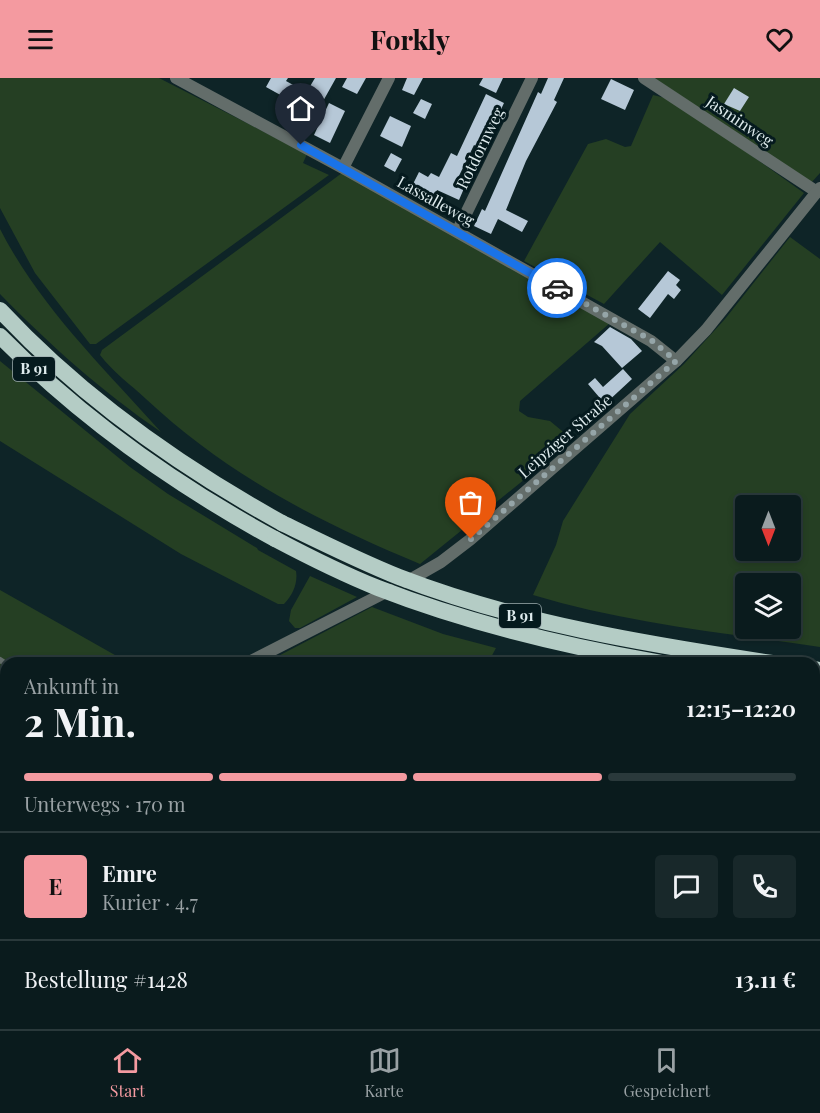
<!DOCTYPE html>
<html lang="de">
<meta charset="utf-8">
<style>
:root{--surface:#0a1b1d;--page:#18282a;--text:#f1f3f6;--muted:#99a1a4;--line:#2a393b;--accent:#f49aa0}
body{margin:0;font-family:"Playfair Display",serif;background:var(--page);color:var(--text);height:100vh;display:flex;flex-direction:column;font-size:22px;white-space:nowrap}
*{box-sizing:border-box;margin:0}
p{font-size:20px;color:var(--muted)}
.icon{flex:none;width:33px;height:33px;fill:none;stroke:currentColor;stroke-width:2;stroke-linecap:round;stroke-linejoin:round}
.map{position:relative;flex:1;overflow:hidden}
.drawer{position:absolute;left:0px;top:579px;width:820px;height:372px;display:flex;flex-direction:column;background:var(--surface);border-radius:18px 18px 0 0;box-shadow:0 3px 9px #0003,0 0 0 2px var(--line)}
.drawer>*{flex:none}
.needle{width:39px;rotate:180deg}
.buttons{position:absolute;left:735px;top:417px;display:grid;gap:12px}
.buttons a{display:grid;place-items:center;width:66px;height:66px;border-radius:6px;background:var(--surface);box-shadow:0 3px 9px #0003,0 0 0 2px var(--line);font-size:30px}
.pin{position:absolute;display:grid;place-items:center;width:51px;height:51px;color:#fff;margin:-62px -26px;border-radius:50% 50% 50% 0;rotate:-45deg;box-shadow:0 0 6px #0007}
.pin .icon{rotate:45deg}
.courier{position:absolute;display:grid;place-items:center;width:60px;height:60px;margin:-30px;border:4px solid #1a73e8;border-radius:50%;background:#fff;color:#222;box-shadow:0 2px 8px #0007}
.overview em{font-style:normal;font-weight:700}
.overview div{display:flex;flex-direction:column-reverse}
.overview{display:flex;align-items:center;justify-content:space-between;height:102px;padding:0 24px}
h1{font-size:39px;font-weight:700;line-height:45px}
.bar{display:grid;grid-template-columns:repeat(4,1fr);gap:9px 6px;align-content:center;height:72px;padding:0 24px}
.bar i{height:8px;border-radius:4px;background:var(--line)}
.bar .on{background:var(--accent)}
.bar p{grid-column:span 4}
.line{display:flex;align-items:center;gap:15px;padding:0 24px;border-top:2px solid var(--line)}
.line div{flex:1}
.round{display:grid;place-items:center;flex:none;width:63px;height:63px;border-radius:6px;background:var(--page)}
header{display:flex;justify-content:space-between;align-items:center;height:78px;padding:0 24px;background:var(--accent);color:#111;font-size:27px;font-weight:700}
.menu{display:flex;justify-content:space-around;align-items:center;height:84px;border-top:2px solid var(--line);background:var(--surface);font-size:16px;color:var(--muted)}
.menu a{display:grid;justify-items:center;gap:3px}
.menu .on{color:var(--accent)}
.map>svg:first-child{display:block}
.green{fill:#253f23;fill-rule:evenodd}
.building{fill:#b6c8d7}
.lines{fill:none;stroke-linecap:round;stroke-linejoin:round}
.service{stroke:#636d6a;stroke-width:6}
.minor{stroke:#636d6a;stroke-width:12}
.tertiary{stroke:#636d6a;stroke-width:12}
.trunk{stroke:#b4ccc5;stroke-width:16}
.trunk-bridge{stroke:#b4ccc5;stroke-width:16}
.done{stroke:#95a5a8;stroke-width:6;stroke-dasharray:0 10.8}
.route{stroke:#1a73e8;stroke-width:8}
.labels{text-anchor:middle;stroke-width:6;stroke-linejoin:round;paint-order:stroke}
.shield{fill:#051a1e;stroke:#9dacaf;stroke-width:1.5}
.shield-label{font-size:15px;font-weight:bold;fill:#deebed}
.street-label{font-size:16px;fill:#deebed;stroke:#051a1e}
</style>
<header><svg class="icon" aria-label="menu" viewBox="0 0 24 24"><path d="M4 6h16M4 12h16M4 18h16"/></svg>Forkly<svg class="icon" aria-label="heart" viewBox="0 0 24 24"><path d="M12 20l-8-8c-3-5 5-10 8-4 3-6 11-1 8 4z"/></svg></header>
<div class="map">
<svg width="820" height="951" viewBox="0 0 820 951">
<rect width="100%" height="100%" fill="#0e2427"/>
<path class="green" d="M0,0H159L307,76L303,85L329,97L96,266H90L35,195L0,130Z
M654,0H820V95L811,105Z
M653,17L674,22L804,115L722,217L660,164L604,226L524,183L588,66L606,61L625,69L631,68Z
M342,95L610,245L520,323L519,333L528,339L550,343L573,362L420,486C317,443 229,398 146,321C131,307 113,294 100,277L102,272Z
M0,151C40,229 103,289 161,354C100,312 51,268 0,216Z
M790,159L820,181V569C724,555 626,545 533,517L556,467L563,443L630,336L684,286L725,241ZM746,428H790V472H746ZM746,506H790V550H746Z
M0,283L130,389L168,416L257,470L258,472L296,493C298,505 293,517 284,526H278L181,476L0,363Z
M310,498L357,519L300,550H295L289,543L291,532Z
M0,512L129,585H6V652L0,653Z
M372,529L443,556L496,570L488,585H265Z
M119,945H311L313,947L311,951H112Z"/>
<path class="building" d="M271,0H288L286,3L306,14L295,34L280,26L284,19L266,9Z
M315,0H336L322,25L306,15Z
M347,0H366L357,16L342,9Z
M407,0H423L414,17L402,12Z
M483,0H503L496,15L479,7Z
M548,0H564L554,22L557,24L526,83L506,132L528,143L522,154L498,141L491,156L474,148L482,131L485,133L538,14L541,16Z
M611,1L634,12L625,32L601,21Z
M734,10L749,19L740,33L724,26Z
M486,16L504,25L494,46L490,44L478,69L474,67L456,104L465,108L459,122L437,112L434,119L412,108L419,94L428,99L431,95L439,99L451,75L457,78Z
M421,21L432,26L425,41L413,35Z
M329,25L345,33L330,65L314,57Z
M390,38L411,48L402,69L380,58Z
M391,75L402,81L395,94L384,88Z
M668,193L680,202L676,207L681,212L674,221L668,216L650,240L638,231Z
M610,249L631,261L642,273L622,290L602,268L594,264Z
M623,291L632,301L605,326L588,306L595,300L603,309Z"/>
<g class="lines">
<path class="service" d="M0,582L6,586"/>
<path class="minor" d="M176,0L343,90L651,263L676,283
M644,0L817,114
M343,90L389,0
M457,154L532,0"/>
<path class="tertiary" d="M406,504L441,484L471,461L676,283L706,252L820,110
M247,585L390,512
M0,660L6,659"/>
<path class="trunk" d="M0,232C81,319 179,388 282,445
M0,258C81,340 174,406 275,461
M814,591L820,592
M814,609L820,610"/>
<path class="trunk-bridge" d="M282,445C321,464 359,483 399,499C518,545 645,566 772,585
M275,461C309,479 343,496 378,510C470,546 564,568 661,585"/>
</g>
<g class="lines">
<path class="done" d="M471,461L676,283L651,262L557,210"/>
<path class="route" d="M301,67L557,210"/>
</g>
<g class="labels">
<g class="shield">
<rect x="13" y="279" width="42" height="24" rx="4.5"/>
<rect x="499" y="526" width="42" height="24" rx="4.5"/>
</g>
<g class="shield-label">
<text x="34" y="296">B 91</text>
<text x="520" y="543">B 91</text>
</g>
<g class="street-label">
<text transform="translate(740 43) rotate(34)" y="6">Jasminweg</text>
<text transform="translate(480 70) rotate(-64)" y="6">Rotdornweg</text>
<text transform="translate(436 123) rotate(29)" y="6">Lassalleweg</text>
<text transform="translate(565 358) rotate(-41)" y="6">Leipziger Straße</text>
</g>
</g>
</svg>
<div class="buttons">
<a><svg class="needle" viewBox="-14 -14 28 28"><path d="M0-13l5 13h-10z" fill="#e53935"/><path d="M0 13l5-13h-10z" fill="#99a1a4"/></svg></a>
<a><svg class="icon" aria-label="layers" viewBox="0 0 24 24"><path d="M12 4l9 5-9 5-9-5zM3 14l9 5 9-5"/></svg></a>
</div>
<div class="pin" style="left:471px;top:461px;background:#ea580c"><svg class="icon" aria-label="bag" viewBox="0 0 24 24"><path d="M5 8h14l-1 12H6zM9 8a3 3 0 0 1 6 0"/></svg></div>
<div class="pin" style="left:301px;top:67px;background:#1f2937"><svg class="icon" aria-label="home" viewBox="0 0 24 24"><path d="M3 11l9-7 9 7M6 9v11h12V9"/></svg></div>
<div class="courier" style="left:557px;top:210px"><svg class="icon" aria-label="car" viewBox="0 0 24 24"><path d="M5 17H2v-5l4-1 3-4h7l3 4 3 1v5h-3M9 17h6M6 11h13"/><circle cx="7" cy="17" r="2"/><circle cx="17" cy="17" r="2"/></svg></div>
<section class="drawer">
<div class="overview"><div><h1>2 Min.</h1><p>Ankunft in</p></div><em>12:15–12:20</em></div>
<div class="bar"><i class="on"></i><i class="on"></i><i class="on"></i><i></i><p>Unterwegs · 170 m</p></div>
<div class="line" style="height:108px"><b class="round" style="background:var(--accent);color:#111">E</b><div><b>Emre</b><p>Kurier · 4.7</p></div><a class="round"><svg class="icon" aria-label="chat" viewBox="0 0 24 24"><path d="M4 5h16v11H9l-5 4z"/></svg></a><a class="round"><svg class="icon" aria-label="phone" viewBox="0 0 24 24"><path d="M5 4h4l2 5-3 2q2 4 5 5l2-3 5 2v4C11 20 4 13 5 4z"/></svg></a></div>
<div class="line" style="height:78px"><div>Bestellung #1428</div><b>13.11 €</b></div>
</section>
</div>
<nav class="menu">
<a class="on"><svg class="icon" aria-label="home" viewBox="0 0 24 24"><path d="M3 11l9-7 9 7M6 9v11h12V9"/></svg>Start</a>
<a><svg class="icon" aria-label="map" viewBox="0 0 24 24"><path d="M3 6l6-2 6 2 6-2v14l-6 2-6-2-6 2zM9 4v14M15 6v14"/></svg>Karte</a>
<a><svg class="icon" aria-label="saved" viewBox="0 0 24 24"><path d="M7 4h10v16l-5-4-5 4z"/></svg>Gespeichert</a>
</nav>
